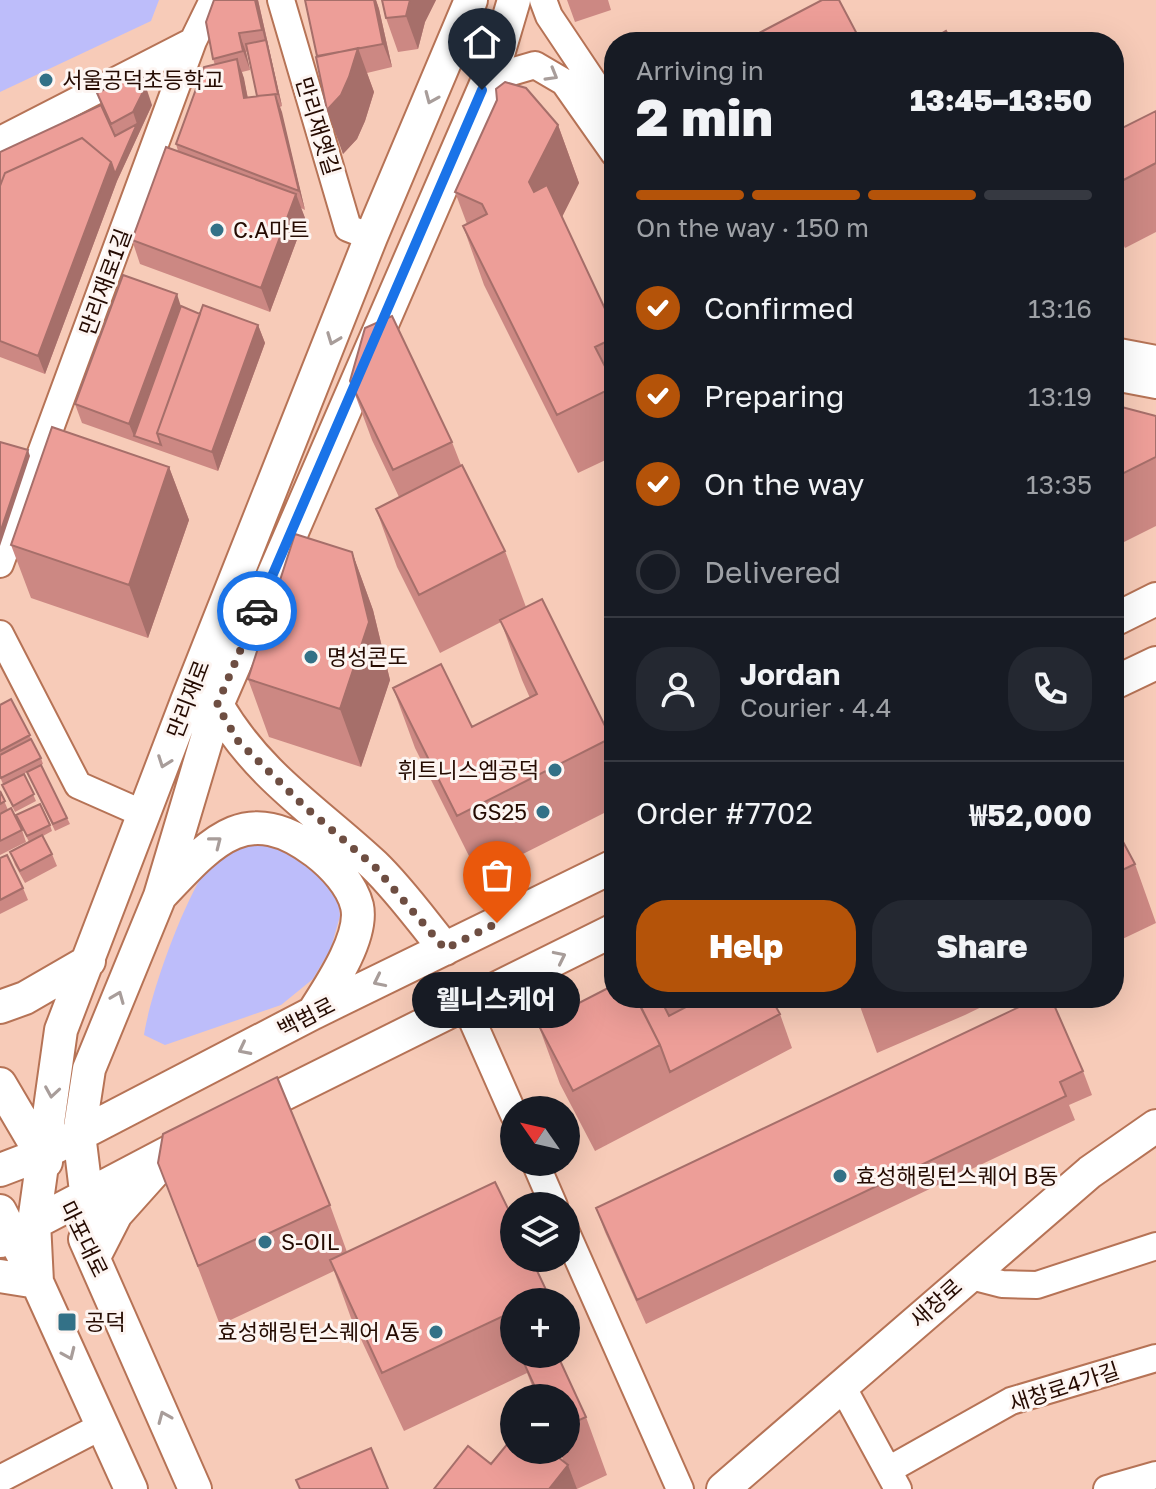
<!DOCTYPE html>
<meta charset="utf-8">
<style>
:root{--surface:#171b24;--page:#242831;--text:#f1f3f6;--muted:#9ea1a6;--line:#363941;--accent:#b45309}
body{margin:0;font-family:"Golos Text","Noto Sans KR",sans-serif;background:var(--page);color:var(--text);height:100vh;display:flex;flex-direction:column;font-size:30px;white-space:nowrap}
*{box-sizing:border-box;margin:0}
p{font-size:26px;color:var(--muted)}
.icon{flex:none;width:44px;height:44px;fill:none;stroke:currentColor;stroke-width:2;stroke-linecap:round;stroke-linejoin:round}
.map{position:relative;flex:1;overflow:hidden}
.drawer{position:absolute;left:604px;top:32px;width:520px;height:976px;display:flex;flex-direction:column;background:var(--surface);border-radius:32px;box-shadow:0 8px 32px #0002}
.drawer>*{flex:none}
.needle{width:52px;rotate:304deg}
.controls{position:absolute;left:500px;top:1096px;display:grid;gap:16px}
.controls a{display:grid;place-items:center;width:80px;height:80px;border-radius:50%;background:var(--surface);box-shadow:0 8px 32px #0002;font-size:40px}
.pin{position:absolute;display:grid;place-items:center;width:68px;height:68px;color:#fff;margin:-82px -34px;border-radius:50% 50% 50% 0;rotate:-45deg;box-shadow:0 0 8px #0007}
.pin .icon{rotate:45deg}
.courier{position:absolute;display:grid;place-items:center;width:80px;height:80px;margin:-40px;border:6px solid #1a73e8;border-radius:50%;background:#fff;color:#222;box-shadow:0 2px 10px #0007}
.bubble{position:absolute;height:56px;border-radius:28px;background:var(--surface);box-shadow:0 8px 32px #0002;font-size:26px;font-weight:800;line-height:56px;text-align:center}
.head em{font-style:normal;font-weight:800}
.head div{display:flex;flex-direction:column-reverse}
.head{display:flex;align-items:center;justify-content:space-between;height:136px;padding:0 32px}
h1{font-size:52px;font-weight:800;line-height:60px}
.bar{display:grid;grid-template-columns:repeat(4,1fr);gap:12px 8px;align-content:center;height:96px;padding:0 32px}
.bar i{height:10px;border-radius:6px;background:var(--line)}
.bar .selected{background:var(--accent)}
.bar p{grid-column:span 4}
.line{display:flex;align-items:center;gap:20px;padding:0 32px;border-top:2px solid var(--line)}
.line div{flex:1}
.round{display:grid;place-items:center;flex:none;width:84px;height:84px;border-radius:32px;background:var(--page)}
ol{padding:0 32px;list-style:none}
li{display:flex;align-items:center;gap:24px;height:88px}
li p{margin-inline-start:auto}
li .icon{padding:8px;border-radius:50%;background:var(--accent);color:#fff;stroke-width:4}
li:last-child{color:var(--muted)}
li i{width:44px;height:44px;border:4px solid var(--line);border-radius:50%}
.primary-button{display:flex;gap:16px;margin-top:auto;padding:16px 32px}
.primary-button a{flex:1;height:92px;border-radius:32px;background:var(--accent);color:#fff;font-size:32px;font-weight:800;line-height:92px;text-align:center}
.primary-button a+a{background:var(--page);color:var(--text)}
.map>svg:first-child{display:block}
.green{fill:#bdbdfa}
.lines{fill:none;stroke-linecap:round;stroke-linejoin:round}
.minor-casing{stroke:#b67356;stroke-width:30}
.major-casing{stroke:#b67356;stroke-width:36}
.minor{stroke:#fff;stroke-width:26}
.major{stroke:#fff;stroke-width:32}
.wall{fill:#cc8883;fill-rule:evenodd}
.shaded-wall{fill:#a66f6a}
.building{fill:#ed9e98;stroke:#a66f6a;stroke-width:2}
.oneway{stroke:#a89d9a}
.done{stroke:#6e4e42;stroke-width:8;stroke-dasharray:0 14.4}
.route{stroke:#1a73e8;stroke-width:10}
.poi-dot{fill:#337187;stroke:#fdf5f2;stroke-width:3}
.labels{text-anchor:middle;stroke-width:6;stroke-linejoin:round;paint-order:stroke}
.poi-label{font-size:22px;fill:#250b02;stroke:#fdf5f2;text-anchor:start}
.street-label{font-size:22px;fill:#250b02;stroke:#fdf5f2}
</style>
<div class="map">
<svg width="1156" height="1489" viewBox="0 0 1156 1489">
<rect width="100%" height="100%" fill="#f7cbb8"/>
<path class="green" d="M0,0H159L151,21L0,92Z
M241,838L291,843L337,889L340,916L331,948L313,979L281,1005L165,1045L144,1035C150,994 190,879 220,852C226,846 234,842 241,838Z"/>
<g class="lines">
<defs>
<path id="minor" d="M281,0L348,228L371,237
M543,0L549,16L614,113
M482,90L511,72L535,65L564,82L614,153
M0,140L193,41
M1114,351L1156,359
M1114,377L1156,385
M0,564L193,41L213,0
M0,634L78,785L146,815
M465,1004L514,1115
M535,1162L554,1206
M566,1232L680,1489
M967,1275L1002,1284L1037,1285L1156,1246
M842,1386L898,1489
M890,1469L1011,1401L1156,1358
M0,1479L102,1426
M1107,1489L1156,1475"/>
<path id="major" d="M1114,620L1156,599
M1114,683L1156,663
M217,705C258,776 316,811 374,865C400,890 422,921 445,949
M162,894C212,841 247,800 316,852C333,865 352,885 357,906C364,937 329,988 313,1013
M0,1007L25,998L89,961
M0,1084L46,1162
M248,1112L614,930
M0,1170L42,1154L313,1013L614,866
M0,1211L37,1282L131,1489
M85,1239L195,1489
M0,1241L196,1138
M94,1257L79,1134L89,1069L160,896L217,705L496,61L514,0
M94,1257L116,1214L159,1166
M0,1276L37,1282
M37,1282L34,1222L61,1030L187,701L371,237L471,0
M723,1489L1090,1172L1156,1126"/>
</defs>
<use href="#minor" class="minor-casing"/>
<use href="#major" class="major-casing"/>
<use href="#minor" class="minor"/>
<use href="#major" class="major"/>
</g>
<path class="wall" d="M258,0L282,106L280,107L305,210L301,208L305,218L270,312L140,264L132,240L178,151L176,144L215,65L213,59ZM248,51L257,96L248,98L242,72L250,70L246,52Z
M305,0H376L379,9L392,67L367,73L374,92L365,121L357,139L343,154L317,56Z
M382,0H436L425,22L418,49L398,52L386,18Z
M567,0H608L611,10L575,22Z
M857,34L859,42H742Z
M97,93L152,105L117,181L45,374L0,357V152L101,105Z
M1156,111V232L1125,248L1114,226V132Z
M558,125L579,183L562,217L614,328V456L578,473L484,285L463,226L467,224L455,192Z
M181,306L200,314L258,325L265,343L218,471L82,423L75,404Z
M350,381L452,442L461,465L505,551L526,607L611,738L614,746V808L479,876L415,748L393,688L472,727L530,698L522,680L501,622L440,653L397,567L376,509L399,497L372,440Z
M1114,405L1156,416V526L1114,547Z
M169,467L189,520L148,638L31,598L11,545Z
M352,552L373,610L390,680L361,767L269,737L248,679Z
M11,699L41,758L43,764L41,765L70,824L55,831L27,772L24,774L36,801L15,812L2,785L3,784L0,777V705Z
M0,791L8,810L22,830L26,842L0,855Z
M16,815L50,825L52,831L43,836L52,854L57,866L25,883L15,865L10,852L29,842Z
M1114,825L1135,864L1156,923L1114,943Z
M0,858L23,888L28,900L0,914Z
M649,998H771L780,1014L792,1048L595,1151L560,1084L538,1024L639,1003Z
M857,998H1000L965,1015L877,1053Z
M1083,1071L1092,1095L1069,1105L1075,1120L646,1324L605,1232L596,1208Z
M158,1163L330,1205L347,1252L548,1294L551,1302H514V1354H566V1343L570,1353L559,1358L586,1417L607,1475L577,1489L491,1464L564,1462L559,1450H566V1398H537L527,1373L404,1431L351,1318L334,1271L220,1325Z"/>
<path class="shaded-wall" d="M255,0H258L282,106L278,94Z
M374,0H376L379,9L392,67L383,44Z
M410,0H436L425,22L418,49L406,16Z
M239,33L246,52L250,70L243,51Z
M358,48L374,92L365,121L357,139L343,154L327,110Z
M237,59L244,78L251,116L244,98Z
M141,72L152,105L117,181L45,374L38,356L111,162L137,124L133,112Z
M275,94L282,112L305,210L299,191Z
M558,125L579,183L550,241L529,182Z
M296,194L305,218L270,312L261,288Z
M177,294L183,313L134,436L129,424Z
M258,325L265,343L218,471L212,452Z
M28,450L30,456L0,546V533Z
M169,467L189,520L148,638L129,585Z
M352,552L373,610L390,680L361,767L340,709Z
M568,1465L577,1489H549Z"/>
<path class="building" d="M214,0H255L262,30L239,33L243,51L213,59L206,22Z
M305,0H374L383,44L317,56Z
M382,0H410L406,16L386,18Z
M822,0H839L857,34L841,42H742Z
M946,31L952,42H927Z
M266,40L278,94L257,96L246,44Z
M358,48L349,77L341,95L327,110L316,57Z
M237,59L244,98L275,94L299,191L176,144L204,67Z
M141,72L146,86L133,112L111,124L97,93Z
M505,82L526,88L558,125L529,182L534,192L547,185L614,328V338L595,347L614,384V387L557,415L463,226L487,214L482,204L455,192L497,100L496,89Z
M101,105L115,136L137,124L115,174L111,162L82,138L5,173L0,186V152Z
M1156,111V163L1114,185V132Z
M82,138L111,162L38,356L0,341V186L5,173Z
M166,147L296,194L261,288L132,240Z
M123,275L177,294L129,424L75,404Z
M203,305L258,325L212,452L157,433Z
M181,306L200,314L157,433L161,445L134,436Z
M392,316L452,442L393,470L350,381L365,328Z
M1114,405L1156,416V457L1114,478Z
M52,427L169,467L129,585L11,545Z
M0,442L28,450L0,533Z
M462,465L505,551L419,595L376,509Z
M295,534L352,552L369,622L340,709L248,679Z
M542,599L611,738L457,816L393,688L441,664L472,727L537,694L500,620Z
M11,699L30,735L0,751V705Z
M31,739L41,758L1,778L0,776V755Z
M41,765L67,818L53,824L27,772Z
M24,774L34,794L13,806L2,785Z
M0,791L5,801L0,804Z
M40,804L50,825L27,836L16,815Z
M11,808L22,830L0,841V814Z
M1114,825L1135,864L1114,874Z
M42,835L52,854L20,871L10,852Z
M7,855L23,888L0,900V858Z
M614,985V998H636L660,1045L573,1091L538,1024Z
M649,998H660L669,1016L703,998H771L780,1014L670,1072L660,1045L639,1003Z
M1038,998H1051L1083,1071L1060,1082L1066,1096L637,1300L596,1208Z
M277,1077L330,1205L198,1266L158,1163L163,1134Z
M495,1182L514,1221V1258H531L548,1294L532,1302H514V1311L382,1373L330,1260Z
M537,1354H557L586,1417L566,1426V1398H540L523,1361Z
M514,1436V1450H549L568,1465L549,1489H434L468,1446L491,1464Z
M371,1448L388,1489H300L296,1480Z"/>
<defs><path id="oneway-chevron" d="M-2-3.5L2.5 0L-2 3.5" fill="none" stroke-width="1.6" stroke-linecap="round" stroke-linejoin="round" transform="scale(2)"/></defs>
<g class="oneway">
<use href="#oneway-chevron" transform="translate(552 75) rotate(30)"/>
<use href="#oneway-chevron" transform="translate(431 98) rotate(113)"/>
<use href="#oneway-chevron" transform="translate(333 339) rotate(111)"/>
<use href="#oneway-chevron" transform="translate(164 762) rotate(110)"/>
<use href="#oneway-chevron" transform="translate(216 842) rotate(-38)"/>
<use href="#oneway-chevron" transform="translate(560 957) rotate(-26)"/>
<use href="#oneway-chevron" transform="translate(379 981) rotate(154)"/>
<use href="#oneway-chevron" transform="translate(118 997) rotate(-68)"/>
<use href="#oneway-chevron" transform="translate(244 1049) rotate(153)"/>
<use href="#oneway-chevron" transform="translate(52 1092) rotate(99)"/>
<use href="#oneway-chevron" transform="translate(69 1354) rotate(66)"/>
<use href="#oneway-chevron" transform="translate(164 1417) rotate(-113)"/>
</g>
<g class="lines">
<path class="done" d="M257,611L217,705L238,741L305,807L375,867L445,949L497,923"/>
<path class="route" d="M257,611L482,90"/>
</g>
<g class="poi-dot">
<circle cx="46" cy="80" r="8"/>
<circle cx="217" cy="230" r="8"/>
<circle cx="311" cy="657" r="8"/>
<circle cx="555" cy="770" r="8"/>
<circle cx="543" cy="812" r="8"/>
<circle cx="840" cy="1176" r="8"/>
<circle cx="265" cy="1242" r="8"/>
<rect x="57" y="1312" width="20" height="20" rx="4"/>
<circle cx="436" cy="1332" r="8"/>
</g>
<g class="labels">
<g class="poi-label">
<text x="62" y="88">서울공덕초등학교</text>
<text x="233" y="238">C.A마트</text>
<text x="327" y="665">명성콘도</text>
<text x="539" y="778" text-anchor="end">휘트니스엠공덕</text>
<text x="527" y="820" text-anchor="end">GS25</text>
<text x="856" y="1184">효성해링턴스퀘어 B동</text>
<text x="281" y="1250">S-OIL</text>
<text x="85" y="1330">공덕</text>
<text x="420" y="1340" text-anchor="end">효성해링턴스퀘어 A동</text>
</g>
<g class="street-label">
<text transform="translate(318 126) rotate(73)" y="8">만리재옛길</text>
<text transform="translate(105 282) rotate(-70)" y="8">만리재로1길</text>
<text transform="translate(188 699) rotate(-69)" y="8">만리재로</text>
<text transform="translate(306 1017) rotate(-27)" y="8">백범로</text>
<text transform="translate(84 1239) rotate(64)" y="8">마포대로</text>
<text transform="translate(936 1303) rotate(-42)" y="8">새창로</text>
<text transform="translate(1064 1387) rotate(-18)" y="8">새창로4가길</text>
</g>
</g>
</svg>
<div class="controls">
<a><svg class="needle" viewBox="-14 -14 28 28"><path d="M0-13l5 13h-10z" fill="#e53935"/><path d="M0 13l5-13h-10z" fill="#9ea1a6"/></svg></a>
<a><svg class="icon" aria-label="layers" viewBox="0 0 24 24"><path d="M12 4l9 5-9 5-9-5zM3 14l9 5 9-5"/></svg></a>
<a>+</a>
<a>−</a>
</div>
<div class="pin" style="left:497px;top:923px;background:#ea580c"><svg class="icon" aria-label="bag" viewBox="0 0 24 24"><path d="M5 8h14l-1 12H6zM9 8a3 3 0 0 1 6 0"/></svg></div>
<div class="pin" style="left:482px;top:90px;background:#1f2937"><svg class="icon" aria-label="home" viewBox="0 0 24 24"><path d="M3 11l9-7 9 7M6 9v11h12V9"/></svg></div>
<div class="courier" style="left:257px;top:611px"><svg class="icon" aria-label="car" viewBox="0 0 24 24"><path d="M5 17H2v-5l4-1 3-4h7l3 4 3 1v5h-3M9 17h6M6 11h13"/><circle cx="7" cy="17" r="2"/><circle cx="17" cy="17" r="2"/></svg></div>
<div class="bubble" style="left:412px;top:972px;width:168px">웰니스케어</div>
<section class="drawer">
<div class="head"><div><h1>2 min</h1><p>Arriving in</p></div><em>13:45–13:50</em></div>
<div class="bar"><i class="selected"></i><i class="selected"></i><i class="selected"></i><i></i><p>On the way · 150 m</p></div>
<ol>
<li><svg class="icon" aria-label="check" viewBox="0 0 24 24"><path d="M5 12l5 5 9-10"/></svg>Confirmed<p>13:16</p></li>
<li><svg class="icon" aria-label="check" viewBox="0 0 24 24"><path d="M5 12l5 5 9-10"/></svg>Preparing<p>13:19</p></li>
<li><svg class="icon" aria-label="check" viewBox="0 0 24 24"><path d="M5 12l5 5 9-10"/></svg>On the way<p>13:35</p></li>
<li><i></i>Delivered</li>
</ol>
<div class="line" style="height:144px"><a class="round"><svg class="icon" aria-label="person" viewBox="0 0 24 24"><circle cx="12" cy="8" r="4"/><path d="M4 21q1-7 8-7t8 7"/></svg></a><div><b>Jordan</b><p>Courier · 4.4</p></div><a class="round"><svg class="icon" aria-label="phone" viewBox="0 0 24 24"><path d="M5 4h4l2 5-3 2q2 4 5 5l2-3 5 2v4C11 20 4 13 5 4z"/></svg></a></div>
<div class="line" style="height:104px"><div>Order #7702</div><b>₩52,000</b></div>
<div class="primary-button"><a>Help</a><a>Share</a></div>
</section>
</div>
